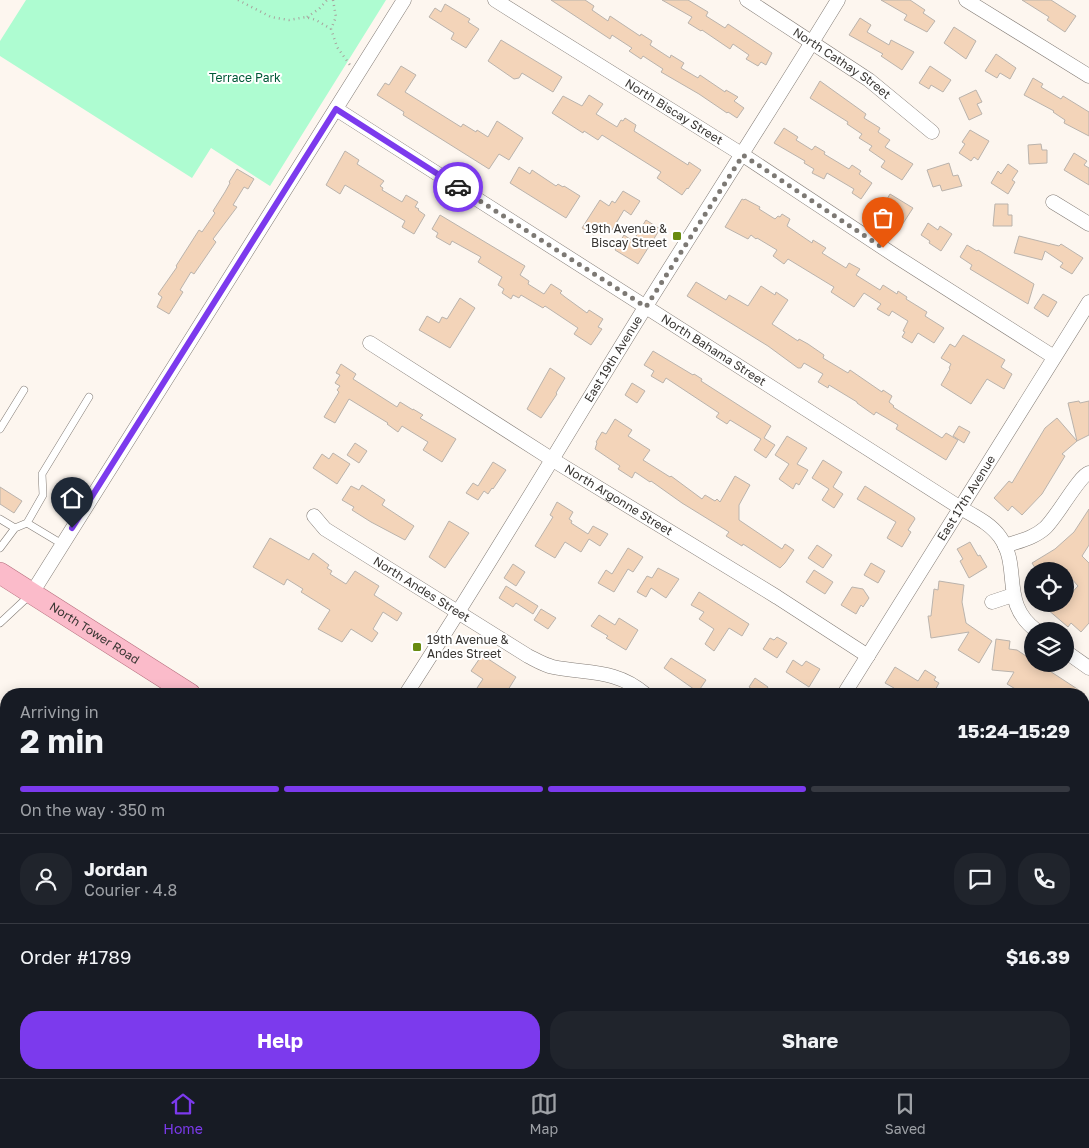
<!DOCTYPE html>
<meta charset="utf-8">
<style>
:root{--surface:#171b24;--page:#20242c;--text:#f1f3f6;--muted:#9ea1a6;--line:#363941;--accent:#7c3aed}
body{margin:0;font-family:"Golos Text",sans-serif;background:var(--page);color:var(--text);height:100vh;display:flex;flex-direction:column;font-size:19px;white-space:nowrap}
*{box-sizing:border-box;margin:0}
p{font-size:16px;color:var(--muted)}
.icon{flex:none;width:28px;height:28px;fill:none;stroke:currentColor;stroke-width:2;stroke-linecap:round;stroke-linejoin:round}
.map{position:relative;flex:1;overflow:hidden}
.sheet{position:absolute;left:0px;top:688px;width:1090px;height:391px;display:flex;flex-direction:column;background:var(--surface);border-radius:20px 20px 0 0;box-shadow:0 2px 12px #0003}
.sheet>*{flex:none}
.buttons{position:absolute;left:1024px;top:562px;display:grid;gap:10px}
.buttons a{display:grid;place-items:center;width:50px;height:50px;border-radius:50%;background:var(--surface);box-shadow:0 2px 12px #0003;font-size:25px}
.pin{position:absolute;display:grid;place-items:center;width:42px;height:42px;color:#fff;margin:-51px -21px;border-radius:50% 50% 50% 0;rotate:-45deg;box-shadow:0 0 5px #0007}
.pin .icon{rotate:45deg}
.courier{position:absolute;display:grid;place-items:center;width:50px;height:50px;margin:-25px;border:4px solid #7c3aed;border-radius:50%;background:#fff;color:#222;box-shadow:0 1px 6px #0007}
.headline em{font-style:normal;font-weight:700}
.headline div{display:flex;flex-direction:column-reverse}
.headline{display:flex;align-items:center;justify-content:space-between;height:85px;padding:0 20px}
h1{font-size:32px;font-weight:700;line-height:38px}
.bar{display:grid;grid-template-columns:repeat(4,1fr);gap:8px 5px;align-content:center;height:60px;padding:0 20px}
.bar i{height:6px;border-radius:4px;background:var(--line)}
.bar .current{background:var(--accent)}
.bar p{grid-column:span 4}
.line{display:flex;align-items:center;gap:12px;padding:0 20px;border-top:1px solid var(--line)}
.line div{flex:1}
.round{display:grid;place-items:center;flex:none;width:52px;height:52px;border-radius:20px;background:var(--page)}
.action{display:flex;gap:10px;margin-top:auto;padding:10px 20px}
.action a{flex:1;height:58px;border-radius:20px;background:var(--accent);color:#fff;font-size:20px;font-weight:700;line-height:58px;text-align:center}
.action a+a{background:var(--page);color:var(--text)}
.tabs{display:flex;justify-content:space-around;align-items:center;height:70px;border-top:1px solid var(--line);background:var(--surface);font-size:14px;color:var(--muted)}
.tabs a{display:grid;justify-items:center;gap:2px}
.tabs .current{color:var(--accent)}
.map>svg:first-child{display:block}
.built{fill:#f8e9de}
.green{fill:#aefcd1}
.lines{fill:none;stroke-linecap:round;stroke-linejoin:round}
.stream{stroke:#3298af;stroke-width:4}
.canal{stroke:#2fc2e5;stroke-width:12}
.building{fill:#f3d4b9;stroke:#bab3ac}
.lane-casing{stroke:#837c76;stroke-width:8}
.street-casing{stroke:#837c76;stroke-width:15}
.primary-casing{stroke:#b56f7e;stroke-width:22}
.path{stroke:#a7a29d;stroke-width:2.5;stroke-dasharray:1 4;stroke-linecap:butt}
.lane{stroke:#fff;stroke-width:7}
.street{stroke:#fff;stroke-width:14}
.primary{stroke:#fbbbca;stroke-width:21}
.done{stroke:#7d7974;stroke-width:5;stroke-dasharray:0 9}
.route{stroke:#7c3aed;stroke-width:6}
.poi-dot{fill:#688b11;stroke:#fff;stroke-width:2}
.labels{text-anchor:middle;stroke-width:4;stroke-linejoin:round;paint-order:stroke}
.street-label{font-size:12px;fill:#383532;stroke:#fff}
.park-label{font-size:12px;fill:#005837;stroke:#fff}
.poi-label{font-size:12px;fill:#383532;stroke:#fff;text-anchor:end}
</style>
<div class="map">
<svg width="1089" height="1078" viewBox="0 0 1089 1078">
<rect width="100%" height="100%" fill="#fdf6ef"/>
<path class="built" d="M6,906V1072L611,1073L607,1078H0V910Z
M625,1072L688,1073L696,1078H621Z
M837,1072H962L963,1073L959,1078H834Z"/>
<path class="green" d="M26,0H386L270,186L211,148L192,178L0,56V41Z"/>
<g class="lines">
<path class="stream" d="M0,872L6,865"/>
<path class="canal" d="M1002,1072L1008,1078"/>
</g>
<path class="building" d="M551,0H585L594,6L592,10L608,21L610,16L640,36L641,34L652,41L650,45L670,58L671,55L684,63L681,68L698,78L700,75L725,92L726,90L738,97L734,101L744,108L737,118L728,112L727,113L699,94L661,72L663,69L643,56L641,59L629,51L632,48L612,35L610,39Z
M662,0H688L708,12L706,16L725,28L728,24L772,53L766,65L761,62L758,66L746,59L749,55L733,44L730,49L702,30L701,31L688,23L692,17Z
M881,0H910L925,10L923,13L935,21L927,32L904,20L907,15Z
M1022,0H1051L1076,16L1065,32L1047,20L1049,17Z
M445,4L470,19L468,22L479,29L466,48L451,39L454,33L429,17L435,8L441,12Z
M860,18L871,25L867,32L889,45L891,40L914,52L902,70L881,56L883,54L849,35Z
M954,27L976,41L966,59L944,43Z
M501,40L562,77L553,92L522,73L519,78L514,79L488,61Z
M996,54L1016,68L1010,79L1000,73L997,78L985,71Z
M401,66L416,75L405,92L461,127L463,124L476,132L477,130L488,137L497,121L523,138L509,160L499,154L489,169L403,115L404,112L377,95L385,83L389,85Z
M930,66L951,80L943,92L931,85L929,89L919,83Z
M1033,78L1043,84L1041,87L1061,99L1063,96L1089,112V136L1064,123L1065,120L1053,112L1054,111L1024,95Z
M820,81L866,114L864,118L880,128L878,132L890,140L885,147L913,164L902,180L881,167L885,161L869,150L872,146L859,138L862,134L847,124L848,122L810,98Z
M976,90L982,102L977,104L982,114L969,120L959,98Z
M589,95L603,104L596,114L617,127L621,120L623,121L625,118L636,125L634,131L688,165L689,162L701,170L688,189L687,188L682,195L657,178L661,172L602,135L598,140L584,131L583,133L552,113L563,96L582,106Z
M784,128L798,137L796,140L812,150L815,146L825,152L824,154L849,169L852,165L861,171L859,174L872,183L861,199L852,193L854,189L827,173L824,179L812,173L814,169L804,163L805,161L774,143Z
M970,130L989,141L978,160L974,157L971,161L959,153L965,144L962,142Z
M1041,144L1042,150H1047V163L1029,164L1028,145Z
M345,151L359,160L357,164L384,181L380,186L383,188L382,190L402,202L406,195L418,202L415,207L419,209L418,210L425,215L414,234L402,227L405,221L345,185L340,194L326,185Z
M1074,153L1087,161L1084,165L1089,168V185L1064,170Z
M949,163L953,176L958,175L962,186L942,191L940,185L933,187L927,170Z
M1008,164L1018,171L1012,180L1015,182L1008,194L991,183L998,171L1001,174Z
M519,167L530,174L532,170L556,186L558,184L563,187L564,186L580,196L566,218L510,183Z
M237,169L254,179L248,189L244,187L233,205L237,207L213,239L216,242L194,274L191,272L180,290L183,292L169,314L157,307L162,297L158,294L177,267L176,266L199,230L202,232L215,213L213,211L225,192L230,183L229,182Z
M623,191L640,201L631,215L624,210L612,230L601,224L594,235L582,228L600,200L609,206L612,201L615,203Z
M890,194L913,208L902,225L880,211Z
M742,199L744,200L745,199L760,207L759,209L775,219L778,216L780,217L782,214L790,219L787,226L812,243L813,240L826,248L822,253L846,268L849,263L860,269L856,275L880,290L883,285L897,294L898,291L907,297L906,299L927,312L925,316L944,328L934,343L918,333L912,343L902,337L905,332L903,331L908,321L892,311L889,316L877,309L881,304L864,293L854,307L831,292L834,287L788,259L784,264L773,256L777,250L757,238L756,239L751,235L748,239L725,227Z
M995,204H1008V215H1012V226H993Z
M440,215L525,266L520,275L529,281L528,284L544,294L551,284L562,291L560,293L565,297L587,313L589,310L603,319L598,327L602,329L591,345L574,334L578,328L545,306L543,308L521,295L519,298L513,295L511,299L502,293L504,289L498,285L502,277L478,262L481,257L452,241L450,245L436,237L438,233L432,229Z
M646,220L660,229L638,264L615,250L624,235L633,241Z
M928,223L938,230L940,226L952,234L941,251L929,243L930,241L921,235Z
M1019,236L1059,246L1061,244L1083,258L1072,274L1060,267L1063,263L1045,251L1042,260L1014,253Z
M967,245L977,251L978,250L1034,284L1028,304L970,269L972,265L960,257Z
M696,282L726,300L729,295L748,306L761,286L775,295L776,292L788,300L772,324L798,341L799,339L808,344L824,355L823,358L848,373L850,370L882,392L883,390L892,396L889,402L894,406L893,407L942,438L946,433L958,440L946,460L896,429L898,425L876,412L874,415L857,403V402L829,385L828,388L818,382L823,374L804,363L801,368H798L768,346L687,296Z
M1043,294L1057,302L1048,317L1034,308Z
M460,298L475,308L450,348L419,330L427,316L439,323L442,317L447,319Z
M963,335L1005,360L1001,367L1012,374L1004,389L987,379L971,404L941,385L950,369L949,368L951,364L941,358L950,344L955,347Z
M653,351L693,375L694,374L702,379L701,381L771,426L764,438L775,445L766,458L754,450L761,439L730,420L727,424L716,417L719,413L666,378L663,383L651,376L654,371L644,365Z
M341,364L356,374L353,379L397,407L400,402L413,410V409L423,415L420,418L456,439L442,462L423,450L428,442L402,426L398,432L387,424L388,423L349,399L335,423L324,417L339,392L337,390L340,386L335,383L340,375L336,373Z
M550,368L565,378L556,393L557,394L541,418L527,409Z
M632,383L645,391L637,403L625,395Z
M1079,401L1080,403L1089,401V435L1077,441L1068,403Z
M1057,418L1077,441L1062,454L1065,456L1042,494L1022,515L1012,506L1008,511L994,498L1009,481L1012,483L1045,428Z
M615,419L632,430L628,436L650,450L643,460L670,477L671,476L702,499L705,495L715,501L717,499L720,502L735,476L750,485L739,505V520L782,549L785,544L794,550L785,563L780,568L743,544L742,546L726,536L729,532L682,503L651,481L650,482L635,472L632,478L618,469L620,466L595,449L597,443L596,442L602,432L606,434Z
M959,426L970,432L964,443L953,436Z
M787,436L807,448L797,464L808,470L799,485L796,483L793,489L779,479L789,464L775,455Z
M355,443L367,451L359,463L347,455Z
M333,453L350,464L337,484L313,468L322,454L329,459Z
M823,460L842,472L833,487L843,494L834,508L822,500L829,489L812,478Z
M493,462L506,470L493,489L492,488L488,494L484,491L478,500L466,493L473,483L478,486Z
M362,485L385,500L382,505L414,526L405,540L371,522L352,510L354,507L342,500L351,486L359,490Z
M865,486L914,517L915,519L908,530L911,532L902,547L887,538L896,522L857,499Z
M0,487L22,501L14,513L0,504Z
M557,502L573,512L569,519L572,521L571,523L588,534L593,526L608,534L600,546L589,539L581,552L565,542L555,558L535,546L553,517L550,515Z
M1089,509V545L1082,556L1089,563V623L1081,632L1071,623L1068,627L1047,609L1052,604H1065V600L1078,586L1065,571H1037L1032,563L1055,549L1074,532Z
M449,521L469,533L445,568L429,557Z
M270,538L309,560L313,553L329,565L327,568L332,571L330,574L346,584L355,571L379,586L374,595L402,613L397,621L383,612L373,629L378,633L372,642L351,629L342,642L318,629L330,610L301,592L303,589L287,579L284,585L253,567Z
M970,542L978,556L980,555L987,567L969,578L960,561L963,559L957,549Z
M817,545L832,555L823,568L808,558Z
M628,548L643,557L633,572L628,569L614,592L598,583L606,570L612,574Z
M871,563L885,571L878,583L864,575Z
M513,564L525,572L516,586L504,578Z
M658,568L679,579L666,598L651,588L646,597L637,592L647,576L652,578Z
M814,570L833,582L825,594L806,582Z
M939,581L964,585L962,602L966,623L992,641L979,663L958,650L969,632L931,638L928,616H931L934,589L938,590Z
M506,586L538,606L533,614L516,603L513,607L499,598Z
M852,587L863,589L869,598L863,607L861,605L856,614L841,605Z
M699,592L749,624L742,636L729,628L714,651L705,644L714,629L699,619L704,612L691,605Z
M541,609L556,618L548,629L534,620Z
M599,615L615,625L619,618L638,630L626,650L606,638L608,636L591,626Z
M777,637L787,643L777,658L763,649L770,638L774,640Z
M996,639L1010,641L1009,649L1017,650L1032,660V664H1039L1085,694H1024L1007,684L1014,672L992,670Z
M482,655L516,677L506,693L501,690L499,694H473L483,679L471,671Z
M671,658L706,680L698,692L664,668Z
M793,660L802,666L806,661L820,669L809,687L786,672Z
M895,667L918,681L925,670L936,677L934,680L939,683L933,694H891L894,688L885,683Z
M755,678L768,687L764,694H759L749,687Z"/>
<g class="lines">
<defs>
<path id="lane" d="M0,429L24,390
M0,519L15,528L27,523
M62,544L27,523L43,495L42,474L89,397
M0,548L15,528
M0,623L30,595
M0,1032L6,1024
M127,1072L136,1078
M316,1072L317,1078
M374,1072L387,1078
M289,1078L291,1076L300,1072
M583,1078V1072"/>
<g id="street">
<path id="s1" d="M495,0L743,155L897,257L1054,357"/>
<path id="s2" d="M747,0L869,80L932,132"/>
<path d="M966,0L1089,76"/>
<path id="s3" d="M336,109L959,507C974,516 990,523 1000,537C1022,568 999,603 1037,631"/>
<path d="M1053,202L1089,224"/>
<path id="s4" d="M370,343L553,460L777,597L868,656"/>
<path id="s5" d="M314,516L325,529L528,656C536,660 544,665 553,667C588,674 616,669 645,694"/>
<path d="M1005,546C1019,541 1034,538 1045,528C1057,517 1079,476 1089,473"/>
<path d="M32,593L404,0"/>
<path d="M992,602L1013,595"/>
<path d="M1065,651L1089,668"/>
<path id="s6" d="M406,694C489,566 566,435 646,306C710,204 775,103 838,0"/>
<path id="s7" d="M844,694L1089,302"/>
<path d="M1084,843L1089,847"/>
<path d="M1084,1042L1089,1045"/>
</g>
<g id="primary">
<path id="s8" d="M0,573L190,694"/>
<path d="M801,1072L812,1078"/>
</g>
</defs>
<use href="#lane" class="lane-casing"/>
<use href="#street" class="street-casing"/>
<use href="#primary" class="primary-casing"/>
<path class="path" d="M238,0L271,17L289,20L306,17L316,20L331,29
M333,0L336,17L331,29L337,47L350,65
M307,17L319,9L327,0
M0,889L6,884
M973,1072L978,1078"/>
<use href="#lane" class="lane"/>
<use href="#street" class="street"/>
<use href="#primary" class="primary"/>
</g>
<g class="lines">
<path class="done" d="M458,187L646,307L743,155L883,248"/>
<path class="route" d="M72,528L336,109L458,187"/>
</g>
<g class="poi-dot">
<rect x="672" y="231" width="10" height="10" rx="2.5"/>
<rect x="412" y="642" width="10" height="10" rx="2.5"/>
</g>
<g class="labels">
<g class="street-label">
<text dy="4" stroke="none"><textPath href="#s2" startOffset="114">North Cathay Street</textPath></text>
<text dy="4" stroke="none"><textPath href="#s1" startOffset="211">North Biscay Street</textPath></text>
<text dy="4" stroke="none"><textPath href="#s3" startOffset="448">North Bahama Street</textPath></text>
<text dy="4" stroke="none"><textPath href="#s6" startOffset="394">East 19th Avenue</textPath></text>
<text dy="4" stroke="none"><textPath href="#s7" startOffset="231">East 17th Avenue</textPath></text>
<text dy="4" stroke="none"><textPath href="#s4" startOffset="294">North Argonne Street</textPath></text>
<text dy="4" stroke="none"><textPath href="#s5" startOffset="131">North Andes Street</textPath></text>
<text dy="4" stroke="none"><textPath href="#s8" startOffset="112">North Tower Road</textPath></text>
</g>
<g class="park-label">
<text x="245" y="82">Terrace Park</text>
</g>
<g class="poi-label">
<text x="667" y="233">19th Avenue &amp;<tspan x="667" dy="14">Biscay Street</tspan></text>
<text x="427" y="644" text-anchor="start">19th Avenue &amp;<tspan x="427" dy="14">Andes Street</tspan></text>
</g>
</g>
</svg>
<div class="buttons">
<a><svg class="icon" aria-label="locate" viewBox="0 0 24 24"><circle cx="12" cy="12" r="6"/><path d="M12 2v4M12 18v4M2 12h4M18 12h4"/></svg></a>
<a><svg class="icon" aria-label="layers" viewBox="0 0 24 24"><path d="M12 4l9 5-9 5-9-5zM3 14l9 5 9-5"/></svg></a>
</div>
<div class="pin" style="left:883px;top:248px;background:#ea580c"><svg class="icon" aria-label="bag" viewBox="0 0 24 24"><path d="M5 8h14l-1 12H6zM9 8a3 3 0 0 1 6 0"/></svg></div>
<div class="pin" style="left:72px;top:528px;background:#1f2937"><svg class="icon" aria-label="home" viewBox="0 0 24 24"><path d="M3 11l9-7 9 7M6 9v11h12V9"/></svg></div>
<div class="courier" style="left:458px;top:187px"><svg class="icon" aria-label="car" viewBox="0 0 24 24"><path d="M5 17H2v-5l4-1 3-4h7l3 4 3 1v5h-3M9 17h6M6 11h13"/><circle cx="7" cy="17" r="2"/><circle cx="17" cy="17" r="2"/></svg></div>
<section class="sheet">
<div class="headline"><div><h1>2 min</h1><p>Arriving in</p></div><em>15:24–15:29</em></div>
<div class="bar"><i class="current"></i><i class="current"></i><i class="current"></i><i></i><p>On the way · 350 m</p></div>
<div class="line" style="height:90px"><a class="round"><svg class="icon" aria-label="person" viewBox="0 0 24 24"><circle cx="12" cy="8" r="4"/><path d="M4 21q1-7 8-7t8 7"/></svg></a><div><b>Jordan</b><p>Courier · 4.8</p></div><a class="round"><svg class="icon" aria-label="chat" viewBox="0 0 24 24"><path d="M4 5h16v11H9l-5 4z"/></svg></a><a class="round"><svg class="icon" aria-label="phone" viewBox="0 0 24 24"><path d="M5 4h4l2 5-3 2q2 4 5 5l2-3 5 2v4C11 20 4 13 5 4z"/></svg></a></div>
<div class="line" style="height:65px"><div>Order #1789</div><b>$16.39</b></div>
<div class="action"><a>Help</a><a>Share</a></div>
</section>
</div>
<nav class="tabs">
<a class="current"><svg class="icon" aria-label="home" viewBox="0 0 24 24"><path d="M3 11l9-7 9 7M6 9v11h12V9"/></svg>Home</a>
<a><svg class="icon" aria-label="map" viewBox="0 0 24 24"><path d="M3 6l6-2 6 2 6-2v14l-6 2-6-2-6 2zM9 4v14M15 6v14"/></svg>Map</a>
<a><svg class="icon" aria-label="saved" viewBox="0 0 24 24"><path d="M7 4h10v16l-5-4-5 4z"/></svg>Saved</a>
</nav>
